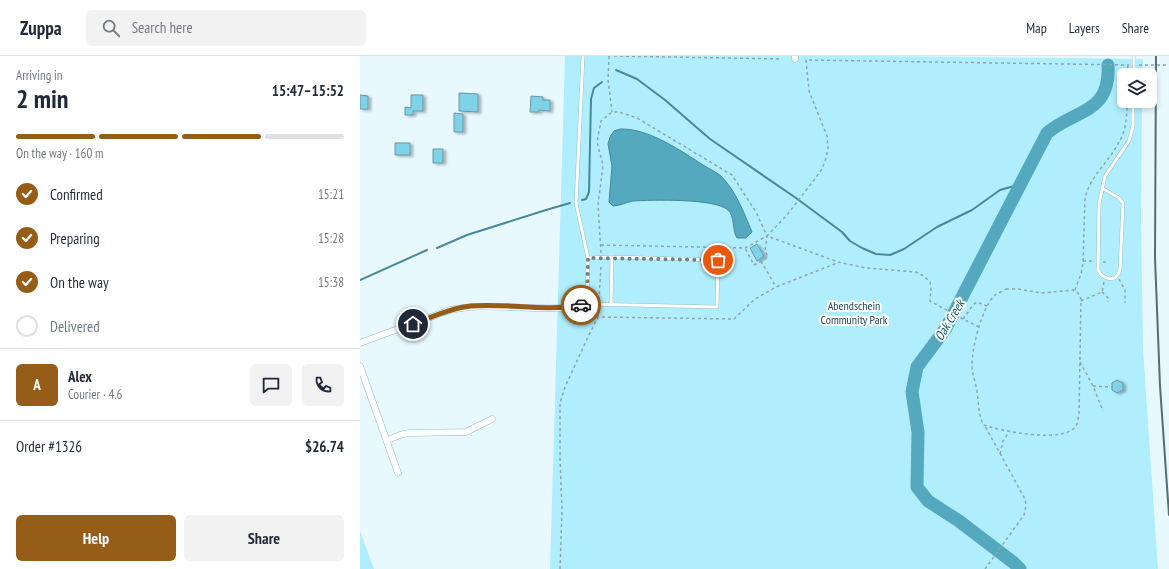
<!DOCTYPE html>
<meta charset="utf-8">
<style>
:root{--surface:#fff;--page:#f2f2f3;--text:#1f2937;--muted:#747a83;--line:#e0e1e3;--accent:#955d17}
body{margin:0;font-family:"PT Sans Narrow",sans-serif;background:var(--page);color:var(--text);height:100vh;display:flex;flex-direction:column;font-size:15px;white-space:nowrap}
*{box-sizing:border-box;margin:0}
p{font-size:13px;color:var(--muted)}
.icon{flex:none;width:22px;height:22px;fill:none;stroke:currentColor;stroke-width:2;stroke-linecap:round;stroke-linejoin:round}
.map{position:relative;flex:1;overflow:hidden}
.panel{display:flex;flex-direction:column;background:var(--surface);width:360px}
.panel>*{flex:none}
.controls{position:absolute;left:757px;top:12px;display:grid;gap:8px}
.controls a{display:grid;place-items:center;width:40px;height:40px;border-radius:6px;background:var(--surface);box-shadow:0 2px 6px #0003;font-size:20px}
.pin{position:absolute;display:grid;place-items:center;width:34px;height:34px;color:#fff;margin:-17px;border:2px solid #fff;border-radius:50%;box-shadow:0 1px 4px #0007}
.courier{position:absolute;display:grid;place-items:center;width:40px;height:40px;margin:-20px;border:3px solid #955d17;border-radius:50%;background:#fff;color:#222;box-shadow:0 1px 5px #0007}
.overview em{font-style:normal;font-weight:800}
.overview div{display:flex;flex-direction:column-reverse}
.overview{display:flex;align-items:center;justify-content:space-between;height:68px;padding:0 16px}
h1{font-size:26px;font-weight:800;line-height:30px}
.bar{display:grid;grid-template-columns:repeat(4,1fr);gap:6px 4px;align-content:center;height:48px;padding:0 16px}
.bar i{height:5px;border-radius:3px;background:var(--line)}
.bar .current{background:var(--accent)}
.bar p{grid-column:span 4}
.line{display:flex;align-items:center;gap:10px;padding:0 16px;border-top:1px solid var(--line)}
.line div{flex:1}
.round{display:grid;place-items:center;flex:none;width:42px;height:42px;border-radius:6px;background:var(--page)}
ol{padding:0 16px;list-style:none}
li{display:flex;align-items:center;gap:12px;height:44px}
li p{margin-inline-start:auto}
li .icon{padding:4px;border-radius:50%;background:var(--accent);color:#fff;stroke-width:4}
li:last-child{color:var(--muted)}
li i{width:22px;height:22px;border:2px solid var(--line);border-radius:50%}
.primary-button{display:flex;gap:8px;margin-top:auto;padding:8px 16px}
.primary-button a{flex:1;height:46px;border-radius:6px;background:var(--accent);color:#fff;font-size:16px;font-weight:800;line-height:46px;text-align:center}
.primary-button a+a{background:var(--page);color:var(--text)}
header{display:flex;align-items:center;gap:24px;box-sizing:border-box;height:56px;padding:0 20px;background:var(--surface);border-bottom:1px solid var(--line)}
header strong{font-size:19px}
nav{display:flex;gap:22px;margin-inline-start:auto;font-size:14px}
.search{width:280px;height:36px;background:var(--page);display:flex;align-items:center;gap:10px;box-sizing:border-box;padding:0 14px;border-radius:6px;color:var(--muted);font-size:15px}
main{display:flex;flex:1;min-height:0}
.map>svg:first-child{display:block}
.green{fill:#b0eefe}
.water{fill:#54a9be;stroke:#488999}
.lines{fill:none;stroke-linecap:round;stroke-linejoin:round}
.stream{stroke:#488999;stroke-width:2}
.river{stroke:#54a9be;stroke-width:13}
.building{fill:#7ed3e8;stroke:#6b96a1;filter:url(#shadow)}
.service-casing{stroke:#93bfcb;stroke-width:4}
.minor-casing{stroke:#93bfcb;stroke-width:7}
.path{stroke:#91a3a8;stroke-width:1.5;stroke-dasharray:3 3;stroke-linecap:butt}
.service{stroke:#fff;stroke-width:3}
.minor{stroke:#fff;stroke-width:6}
.rail{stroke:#5a6c71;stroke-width:2}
.done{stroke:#6e8085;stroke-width:4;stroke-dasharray:0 7.2}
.route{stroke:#955d17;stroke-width:5}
.labels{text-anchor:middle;stroke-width:4;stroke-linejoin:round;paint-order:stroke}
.park-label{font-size:12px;fill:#244b55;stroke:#fff}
.water-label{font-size:13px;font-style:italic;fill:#165d6c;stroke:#fff}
</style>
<header>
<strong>Zuppa</strong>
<div class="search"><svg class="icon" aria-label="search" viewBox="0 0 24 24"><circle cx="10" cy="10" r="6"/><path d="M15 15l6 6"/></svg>Search here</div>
<nav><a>Map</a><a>Layers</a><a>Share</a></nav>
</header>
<main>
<section class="panel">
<div class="overview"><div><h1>2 min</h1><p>Arriving in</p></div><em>15:47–15:52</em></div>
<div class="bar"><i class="current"></i><i class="current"></i><i class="current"></i><i></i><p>On the way · 160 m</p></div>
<ol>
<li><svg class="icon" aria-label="check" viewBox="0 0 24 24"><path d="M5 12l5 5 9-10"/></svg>Confirmed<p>15:21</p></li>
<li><svg class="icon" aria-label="check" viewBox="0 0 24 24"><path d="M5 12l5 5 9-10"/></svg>Preparing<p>15:28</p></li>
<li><svg class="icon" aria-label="check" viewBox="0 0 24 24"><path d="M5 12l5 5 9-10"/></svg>On the way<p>15:38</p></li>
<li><i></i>Delivered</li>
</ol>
<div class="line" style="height:72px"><b class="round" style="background:var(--accent);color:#fff">A</b><div><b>Alex</b><p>Courier · 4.6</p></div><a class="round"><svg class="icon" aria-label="chat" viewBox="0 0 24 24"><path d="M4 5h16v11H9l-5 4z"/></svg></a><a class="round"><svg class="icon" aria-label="phone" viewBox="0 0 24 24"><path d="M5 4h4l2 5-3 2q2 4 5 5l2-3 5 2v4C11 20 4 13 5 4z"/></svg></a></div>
<div class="line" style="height:52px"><div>Order #1326</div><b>$26.74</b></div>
<div class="primary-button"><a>Help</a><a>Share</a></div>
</section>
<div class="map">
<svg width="809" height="513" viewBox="0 0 809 513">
<defs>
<filter id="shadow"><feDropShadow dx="3" dy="1.5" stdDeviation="1" flood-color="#0004"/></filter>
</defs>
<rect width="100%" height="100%" fill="#e7f9fe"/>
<path class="green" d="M205,0H520L783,3V19H764V45H782L781,162L783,293L798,513H190Z
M0,475L14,513H0Z"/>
<path class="water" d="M260,73C288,72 320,94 343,109C348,112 356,116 361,120C376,135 384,157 392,176L386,182H377C372,174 375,160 368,154C355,142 291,144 273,145C266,146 260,150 253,150L249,146L252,110L248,88L250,81L254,75Z"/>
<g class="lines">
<path class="stream" d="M256,14L277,23L305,44L350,83L436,142L482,176L490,185L502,192L516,198L530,199L544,193L577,171L612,154L640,134L661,128
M222,144L226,143L229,136L231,43L234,32L242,26
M77,192L107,179L186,154L210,147
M0,224L67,194"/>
<path class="river" d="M660,513L654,507L599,465L568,445L557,431L558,376L552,336L557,311L586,272L687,77C715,53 751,58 748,9"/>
</g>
<path class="building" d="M99,37L118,38V56L99,55Z
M0,39L8,40V53H0Z
M51,39H63V55H53V59H45V51L51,52Z
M171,40L183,41V44H190V55L179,54V56H170Z
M94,57L103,58V76H94Z
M35,87H50V99H35Z
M73,93H83V107H73Z
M397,188L404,200L397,205L390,192Z
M757,324L763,327V334L757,337L752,334V327Z"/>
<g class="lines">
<defs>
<path id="service" d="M223,0L216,147L228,202L227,248L357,251L358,204L252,201L251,249
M774,19V0
M742,132L759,142L763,147L760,214C756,227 743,224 738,214L739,148L745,120L769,85L773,70V45
M228,202L252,201"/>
<path id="minor" d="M435,3V0
M0,287L90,254C126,246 163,254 200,252C209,252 218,250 227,248
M0,310L38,417
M27,384L43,378L50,377L106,376L132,363"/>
</defs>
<use href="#service" class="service-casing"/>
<use href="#minor" class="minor-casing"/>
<path class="path" d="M249,0L248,24L252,56
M254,0L422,3
M779,9H809
M767,19L768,8
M241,189L385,192L407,180
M241,197L238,149L243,109L237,86L241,65L252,56H259L277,62L372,119L396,156L407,180L405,195L408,201L394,209L385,192
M401,205L416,231
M723,205H733
M743,206H747
M759,223L765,234V247
M646,233H658L682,237L713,234L718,237L721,243L719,358C718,362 718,367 716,370C704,388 641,375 624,369C618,360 619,348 617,336C616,327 612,318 612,309C612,291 622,251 635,239C638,237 643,235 646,233Z
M715,234L721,218L723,207L725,142C730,120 749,106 759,86C766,75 767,60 767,47
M742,236L748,242V246
M239,244L241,210
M721,245L742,236L744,226
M239,253L238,261L374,263L395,243L416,231L477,207
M603,263L570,245L571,232L570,226L564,220L556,216L506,212L478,206L407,180L427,159L454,124L462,113L466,102L468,93L467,80L449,35L446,4L769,9
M619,271L603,263L613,249L617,246L627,250
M720,306L733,330L743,355
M733,330L752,331
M640,398L643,385L649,376
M200,513L202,453L200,402V347L205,331L227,283L238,261
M625,513L664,459L666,449L665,443L625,370"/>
<use href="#service" class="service"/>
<use href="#minor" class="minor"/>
<path class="rail" d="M796,0L795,202L800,330L809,459"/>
</g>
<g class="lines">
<path class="done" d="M221,249L227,248L228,202L358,204"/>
<path class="route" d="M53,268C72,261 91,252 111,250C148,247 185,256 221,249"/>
</g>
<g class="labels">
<g class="park-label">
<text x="494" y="254">Abendschein<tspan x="494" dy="14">Community Park</tspan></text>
</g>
<g class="water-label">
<text transform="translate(589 264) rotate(-59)" y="5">Oak Creek</text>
</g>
</g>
</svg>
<div class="controls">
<a><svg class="icon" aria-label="layers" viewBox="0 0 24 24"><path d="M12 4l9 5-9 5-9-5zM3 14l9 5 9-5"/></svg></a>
</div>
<div class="pin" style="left:358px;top:204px;background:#ea580c"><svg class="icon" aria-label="bag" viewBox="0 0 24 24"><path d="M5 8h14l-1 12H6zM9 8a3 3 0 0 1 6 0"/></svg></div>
<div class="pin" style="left:53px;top:268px;background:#1f2937"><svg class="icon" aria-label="home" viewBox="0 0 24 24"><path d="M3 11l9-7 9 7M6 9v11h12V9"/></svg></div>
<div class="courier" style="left:221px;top:249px"><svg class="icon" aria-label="car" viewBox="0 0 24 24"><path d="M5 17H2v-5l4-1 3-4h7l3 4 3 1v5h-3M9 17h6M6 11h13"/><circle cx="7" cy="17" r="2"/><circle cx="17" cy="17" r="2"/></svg></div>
</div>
</main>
